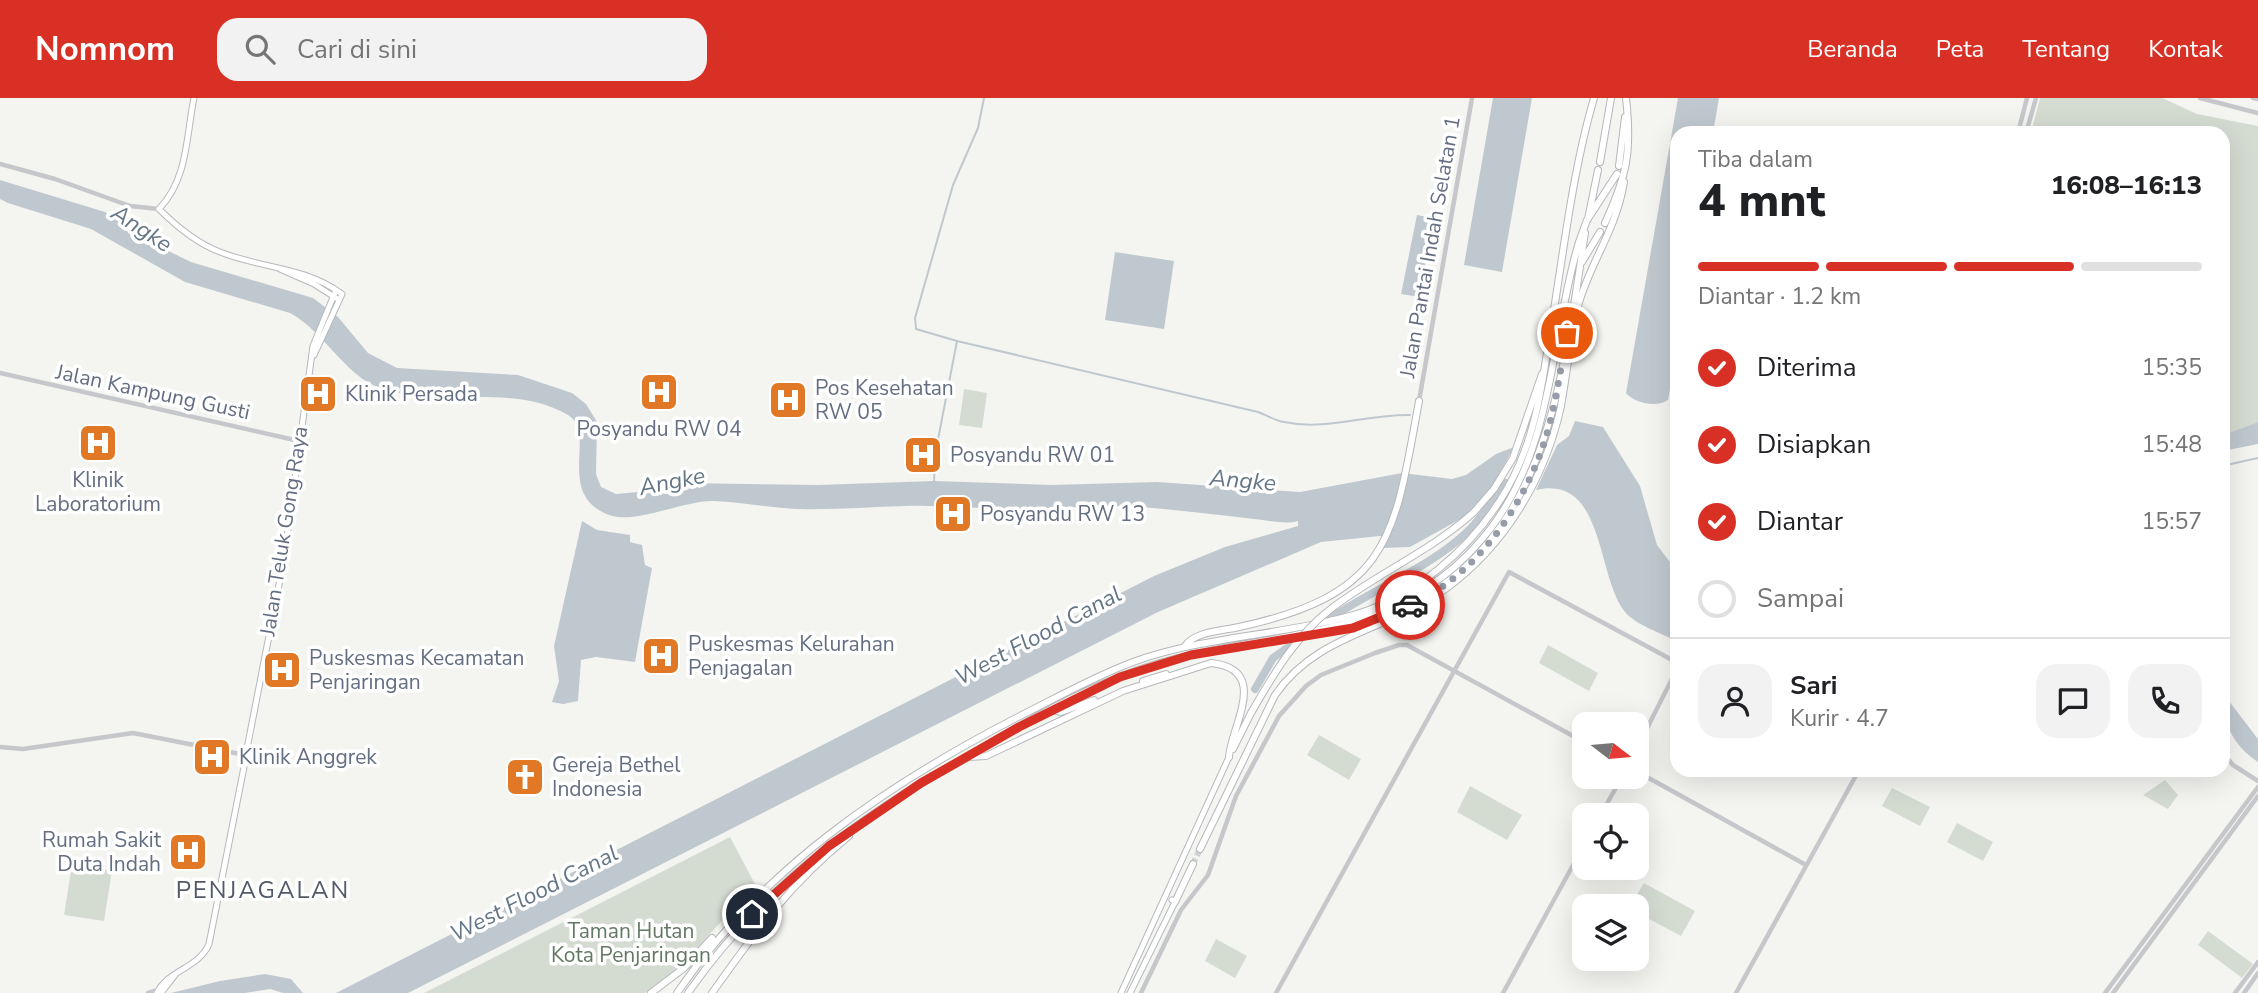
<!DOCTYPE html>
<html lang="id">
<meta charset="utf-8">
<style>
:root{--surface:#fff;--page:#f2f2f2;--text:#202124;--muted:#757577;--line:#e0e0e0;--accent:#d93025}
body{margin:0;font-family:"Nunito Sans",sans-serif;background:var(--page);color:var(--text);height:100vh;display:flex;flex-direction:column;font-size:26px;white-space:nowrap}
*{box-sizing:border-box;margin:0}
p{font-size:23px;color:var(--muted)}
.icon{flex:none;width:38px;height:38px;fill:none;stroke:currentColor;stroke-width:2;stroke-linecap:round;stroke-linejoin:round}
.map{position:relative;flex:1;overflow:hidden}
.drawer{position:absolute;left:1670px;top:28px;width:560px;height:651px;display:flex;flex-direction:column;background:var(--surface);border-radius:21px;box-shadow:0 7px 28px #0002}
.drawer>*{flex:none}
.needle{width:46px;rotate:106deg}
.tools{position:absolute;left:1572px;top:614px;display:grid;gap:14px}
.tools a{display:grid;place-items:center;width:77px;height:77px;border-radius:14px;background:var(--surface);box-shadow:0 7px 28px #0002;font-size:35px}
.pin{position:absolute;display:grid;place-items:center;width:60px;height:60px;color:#fff;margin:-30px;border:4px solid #fff;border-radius:50%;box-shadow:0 2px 7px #0007}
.courier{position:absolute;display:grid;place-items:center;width:70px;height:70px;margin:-35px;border:5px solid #d93025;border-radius:50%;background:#fff;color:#222;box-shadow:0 2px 9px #0007}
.head em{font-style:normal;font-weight:800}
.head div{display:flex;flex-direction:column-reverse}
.head{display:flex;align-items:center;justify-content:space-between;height:119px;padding:0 28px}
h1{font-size:46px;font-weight:800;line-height:52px}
.bar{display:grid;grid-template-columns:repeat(4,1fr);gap:10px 7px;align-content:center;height:84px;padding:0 28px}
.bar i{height:9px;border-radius:5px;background:var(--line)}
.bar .current{background:var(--accent)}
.bar p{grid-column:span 4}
.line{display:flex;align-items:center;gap:18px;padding:0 28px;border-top:2px solid var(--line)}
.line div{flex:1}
.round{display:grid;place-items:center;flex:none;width:74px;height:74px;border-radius:21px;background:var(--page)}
ol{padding:0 28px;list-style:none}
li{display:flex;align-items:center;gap:21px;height:77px}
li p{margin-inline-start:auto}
li .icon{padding:7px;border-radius:50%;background:var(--accent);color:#fff;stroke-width:4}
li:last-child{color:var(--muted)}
li i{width:38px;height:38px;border:4px solid var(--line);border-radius:50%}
header{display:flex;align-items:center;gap:42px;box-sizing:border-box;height:98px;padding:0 35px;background:var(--accent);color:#fff}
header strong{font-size:33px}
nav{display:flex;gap:38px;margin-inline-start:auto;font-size:24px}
.search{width:490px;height:63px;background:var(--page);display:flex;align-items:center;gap:18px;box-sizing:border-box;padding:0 24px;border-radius:21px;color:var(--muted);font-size:26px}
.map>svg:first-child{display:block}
.green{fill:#d4dcd2}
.water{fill:#c0c8cf}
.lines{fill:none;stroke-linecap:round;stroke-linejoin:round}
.stream{stroke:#c0c8cf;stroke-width:2}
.river{stroke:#c0c8cf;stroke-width:8}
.highway-tunnel{stroke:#d0d3d5;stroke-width:6;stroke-dasharray:6 3;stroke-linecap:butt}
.major-casing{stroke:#b5b8bd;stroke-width:7}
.highway-casing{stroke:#b5b7bb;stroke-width:8}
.minor{stroke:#c5c7cb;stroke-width:4.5}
.major{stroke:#fff;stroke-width:5}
.highway{stroke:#fff;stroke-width:6}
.highway-bridge-casing{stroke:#b5b7bb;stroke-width:8;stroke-linecap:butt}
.highway-bridge{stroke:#fff;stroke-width:6}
.done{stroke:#969da9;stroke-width:7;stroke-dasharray:0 12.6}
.route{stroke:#d93025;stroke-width:9}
.labels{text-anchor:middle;stroke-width:7;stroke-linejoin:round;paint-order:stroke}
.street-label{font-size:21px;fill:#646e82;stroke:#fff}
.poi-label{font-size:21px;fill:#646e82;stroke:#fff;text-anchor:start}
.park-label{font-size:21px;fill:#637963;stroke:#fff}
.water-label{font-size:23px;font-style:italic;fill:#647686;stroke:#fff}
.quarter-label{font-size:24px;letter-spacing:2px;fill:#525967;stroke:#fff}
</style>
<header>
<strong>Nomnom</strong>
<div class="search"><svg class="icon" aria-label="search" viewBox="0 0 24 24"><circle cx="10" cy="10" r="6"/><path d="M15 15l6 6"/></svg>Cari di sini</div>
<nav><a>Beranda</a><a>Peta</a><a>Tentang</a><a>Kontak</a></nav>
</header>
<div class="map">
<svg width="2258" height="895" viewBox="0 0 2258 895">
<rect width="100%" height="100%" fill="#f4f5f1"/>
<path class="green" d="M2040,0H2162L2197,16L2258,28V324L2223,337L2222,35H2031Z
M964,291L987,295L982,330L959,327Z
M1548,547L1598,575L1589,593L1539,565Z
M1319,637L1361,661L1349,682L1307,657Z
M2165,682L2178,697L2168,711L2143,697Z
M1470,688L1522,717L1507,742L1457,714Z
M1892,690L1930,709L1920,728L1882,708Z
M1957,725L1993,744L1983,763L1947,744Z
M730,739L755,786L682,867L645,895H424Z
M72,767L112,773L104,823L64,817Z
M1644,785L1695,813L1681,838L1636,814V808H1630Z
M2208,833L2253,866L2242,880L2198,847Z
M1216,841L1247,858L1235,880L1205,863Z"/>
<path class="water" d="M1493,0H1532L1502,174L1464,167Z
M1678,0H1719L1713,35H1676L1674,270L1668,302C1657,310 1634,305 1626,295Z
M0,82L105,114L162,150L191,164L313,200L338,219L368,255L397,270L518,277L572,295L586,306L597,324L596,376L601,389L616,396L660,392L684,385L818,387L934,383L1051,387L1157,384L1300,394L1402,375L1452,381L1466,377L1496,356L1514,349L1491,391L1466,418L1410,449L1383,450L1390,437L1321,444L1158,514L408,895H336L1154,478L1225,449L1298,428V423C1285,427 1268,422 1254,421C1220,417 1187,413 1153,410C1103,405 1052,412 1001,411C969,410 937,407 905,408C870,409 834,412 798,411C770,410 742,404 714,403C684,402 635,427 609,417C554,396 598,335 568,317C512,284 439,311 380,290C344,277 325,234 290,215L185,184L91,131L8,105L0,101Z
M1417,117L1433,120L1420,199L1401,196Z
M1115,154L1174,163L1164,231L1105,222Z
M1575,323L1603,329L1640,388L1657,447L1676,472V543C1661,535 1636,527 1625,514C1596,478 1605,376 1536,392L1557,347L1569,338Z
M2258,324V346L2223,353V337Z
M582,423L597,432L630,437V444L642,447L645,467L652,470L635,564L596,559L581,562L578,603L563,606L552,604L559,583L554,548Z
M2222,594L2258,641V664C2232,647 2222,623 2222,594Z
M265,876L291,881L303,895H283L270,891L245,895H171L220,883Z"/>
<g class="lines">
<path class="stream" d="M957,243L1258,314C1267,317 1275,323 1284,324C1327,333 1367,316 1410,317
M2222,368L2258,360
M934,385L935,357L957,243L916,231L915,220L953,87L978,30L984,0"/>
<path class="river" d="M1322,526C1367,493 1425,473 1465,436C1481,422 1493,401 1506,385
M1255,591L1273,560L1297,543"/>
<path class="highway-tunnel" d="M1193,766L1200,751"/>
<defs>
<path id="major" d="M194,0C186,39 188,81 159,111C177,129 196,145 220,154C263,171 303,168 342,196L314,257
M280,171L314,186L336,200
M244,666L284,461L313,248L336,192
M157,895C168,872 199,870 209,846L245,664
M161,895L175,877
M1121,895L1229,659
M1130,895L1175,804L1172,802"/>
<path id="highway" d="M1600,64L1611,0
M1619,68L1625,19
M1588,121L1598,72
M1605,125C1627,77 1632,54 1626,0
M1582,164L1600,134
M1474,414L1494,391L1513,360L1542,276
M1344,530C1365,530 1386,518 1404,509C1548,445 1564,272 1585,135
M1185,548C1195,533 1223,533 1239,529C1391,496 1394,440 1419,303
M1143,583L1166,576
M1052,612L1061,614L1094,602
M1233,651L1251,615
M968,659L986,658L1123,593L1211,565C1271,571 1231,628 1229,659
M1200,751L1275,597C1318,535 1388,533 1444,492C1505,448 1545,381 1561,308C1567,275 1570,241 1578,208C1590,164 1616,133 1624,84
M1175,804L1193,766
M651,895L684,870L712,840
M677,895C762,771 886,687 1018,619C1056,600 1093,579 1133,564C1202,539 1275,538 1346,519C1413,502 1473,450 1507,391C1534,344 1541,294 1549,242C1563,161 1571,79 1594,0
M688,895C749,807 830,741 920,686C936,676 953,668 970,658C1025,623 1088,588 1150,568C1275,529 1401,548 1491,430C1555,346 1550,240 1579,144L1587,122L1617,76
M712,895C756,833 789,787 849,738"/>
</defs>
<use href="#major" class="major-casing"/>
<use href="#highway" class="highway-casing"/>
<path class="minor" d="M2200,0L2258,15
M2253,0L2258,1
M2018,35L2027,0
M2026,35L2036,0
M0,66L55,81L130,108L159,111
M0,275L299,343
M1419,303L1472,0
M0,649L23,651L133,635L245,657
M1636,652L1676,573
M2222,654L2233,667L2258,683
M1636,673L1806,767
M1600,718L1622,679
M148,895L158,892
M1141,895L1181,812L1208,777L1236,698L1279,618L1306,588L1321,577L1375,555L1399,547H1407L1584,644
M1276,895L1509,474L1676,564
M1503,895L1584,747
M1736,895L1859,672
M2105,895L2258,689
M2113,895L2258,698
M2235,895L2258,864
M2244,895L2258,875"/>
<use href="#major" class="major"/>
<use href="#highway" class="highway"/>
<defs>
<path id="highway-bridge" d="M1251,615C1273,577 1296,537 1332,510C1378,475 1431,453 1474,414"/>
</defs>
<use href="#highway-bridge" class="highway-bridge-casing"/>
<use href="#highway-bridge" class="highway-bridge"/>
</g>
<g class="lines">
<path class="done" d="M1410,507C1473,479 1519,415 1542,351C1555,314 1560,274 1567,235"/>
<path class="route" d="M752,816L829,748L921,685L1019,629L1120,579L1191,557L1353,530L1410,507"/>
</g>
<defs>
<symbol id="hospital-square" viewBox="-11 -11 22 22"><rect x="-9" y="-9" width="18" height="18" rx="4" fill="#e17825" stroke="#fff"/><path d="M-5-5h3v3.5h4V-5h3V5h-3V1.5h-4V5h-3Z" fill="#fff"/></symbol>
<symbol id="church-square" viewBox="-11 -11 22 22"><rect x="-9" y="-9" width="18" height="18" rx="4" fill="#e17825" stroke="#fff"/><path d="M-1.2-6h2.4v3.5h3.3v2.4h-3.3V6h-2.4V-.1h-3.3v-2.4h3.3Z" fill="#fff"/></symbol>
</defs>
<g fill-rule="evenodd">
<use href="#hospital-square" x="637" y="272" width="44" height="44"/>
<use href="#hospital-square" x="296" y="274" width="44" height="44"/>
<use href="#hospital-square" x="766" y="280" width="44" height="44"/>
<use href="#hospital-square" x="76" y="323" width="44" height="44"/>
<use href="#hospital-square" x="901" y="335" width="44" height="44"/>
<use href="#hospital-square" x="931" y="394" width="44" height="44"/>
<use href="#hospital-square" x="639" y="536" width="44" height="44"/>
<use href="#hospital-square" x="260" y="550" width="44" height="44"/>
<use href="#hospital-square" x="190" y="637" width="44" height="44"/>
<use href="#church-square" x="503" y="657" width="44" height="44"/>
<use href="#hospital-square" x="166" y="732" width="44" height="44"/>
</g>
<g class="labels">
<g class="street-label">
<text transform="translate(1430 149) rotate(-80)" y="7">Jalan Pantai Indah Selatan 1</text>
<text transform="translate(153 294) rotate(12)" y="7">Jalan Kampung Gusti</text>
<text transform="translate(284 433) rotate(-81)" y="7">Jalan Teluk Gong Raya</text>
</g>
<g class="poi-label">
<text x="815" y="297">Pos Kesehatan<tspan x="815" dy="24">RW 05</tspan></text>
<text x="345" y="303">Klinik Persada</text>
<text x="659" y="338" text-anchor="middle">Posyandu RW 04</text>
<text x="950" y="364">Posyandu RW 01</text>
<text x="98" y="389" text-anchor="middle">Klinik<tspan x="98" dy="24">Laboratorium</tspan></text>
<text x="980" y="423">Posyandu RW 13</text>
<text x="688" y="553">Puskesmas Kelurahan<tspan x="688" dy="24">Penjagalan</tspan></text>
<text x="309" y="567">Puskesmas Kecamatan<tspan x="309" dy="24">Penjaringan</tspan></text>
<text x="239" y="666">Klinik Anggrek</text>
<text x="552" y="674">Gereja Bethel<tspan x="552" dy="24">Indonesia</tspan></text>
<text x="161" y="749" text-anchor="end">Rumah Sakit<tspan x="161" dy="24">Duta Indah</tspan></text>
</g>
<g class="park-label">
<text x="631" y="840">Taman Hutan<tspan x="631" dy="24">Kota Penjaringan</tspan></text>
</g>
<g class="water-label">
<text transform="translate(142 130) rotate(33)" y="8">Angke</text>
<text transform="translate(1243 382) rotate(5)" y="8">Angke</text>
<text transform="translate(672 383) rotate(-11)" y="8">Angke</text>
<text transform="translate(1038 537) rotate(-28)" y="8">West Flood Canal</text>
<text transform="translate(534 795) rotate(-27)" y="8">West Flood Canal</text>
</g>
<g class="quarter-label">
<text x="263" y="800">PENJAGALAN</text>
</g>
</g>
</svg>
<div class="tools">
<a><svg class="needle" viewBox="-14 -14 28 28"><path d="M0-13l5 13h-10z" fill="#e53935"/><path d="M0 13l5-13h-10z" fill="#757577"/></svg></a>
<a><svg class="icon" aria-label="locate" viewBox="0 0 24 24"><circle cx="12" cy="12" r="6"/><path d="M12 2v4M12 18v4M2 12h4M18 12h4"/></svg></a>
<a><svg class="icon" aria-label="layers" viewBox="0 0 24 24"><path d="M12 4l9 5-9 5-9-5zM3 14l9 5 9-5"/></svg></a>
</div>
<div class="pin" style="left:1567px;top:235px;background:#ea580c"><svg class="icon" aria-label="bag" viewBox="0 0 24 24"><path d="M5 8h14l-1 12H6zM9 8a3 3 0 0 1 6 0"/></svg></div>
<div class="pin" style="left:752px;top:816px;background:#1f2937"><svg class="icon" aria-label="home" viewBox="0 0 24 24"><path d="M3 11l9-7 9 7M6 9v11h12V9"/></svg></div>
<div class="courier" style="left:1410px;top:507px"><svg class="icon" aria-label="car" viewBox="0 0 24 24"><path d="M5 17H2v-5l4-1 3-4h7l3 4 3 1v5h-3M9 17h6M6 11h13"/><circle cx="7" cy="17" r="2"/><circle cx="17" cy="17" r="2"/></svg></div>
<section class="drawer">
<div class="head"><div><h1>4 mnt</h1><p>Tiba dalam</p></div><em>16:08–16:13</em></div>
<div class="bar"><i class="current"></i><i class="current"></i><i class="current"></i><i></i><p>Diantar · 1.2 km</p></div>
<ol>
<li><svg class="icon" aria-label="check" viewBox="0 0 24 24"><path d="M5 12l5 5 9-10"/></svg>Diterima<p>15:35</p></li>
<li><svg class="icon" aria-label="check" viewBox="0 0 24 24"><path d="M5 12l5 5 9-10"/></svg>Disiapkan<p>15:48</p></li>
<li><svg class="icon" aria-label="check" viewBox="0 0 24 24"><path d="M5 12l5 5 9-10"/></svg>Diantar<p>15:57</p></li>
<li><i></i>Sampai</li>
</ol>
<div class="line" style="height:126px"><a class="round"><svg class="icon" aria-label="person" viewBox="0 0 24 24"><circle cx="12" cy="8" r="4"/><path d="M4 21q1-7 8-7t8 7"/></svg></a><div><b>Sari</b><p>Kurir · 4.7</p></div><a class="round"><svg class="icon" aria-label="chat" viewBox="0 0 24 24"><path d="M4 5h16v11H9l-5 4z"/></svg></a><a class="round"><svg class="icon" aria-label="phone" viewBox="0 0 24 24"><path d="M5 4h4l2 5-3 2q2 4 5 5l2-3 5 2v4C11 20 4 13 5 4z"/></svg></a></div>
</section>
</div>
